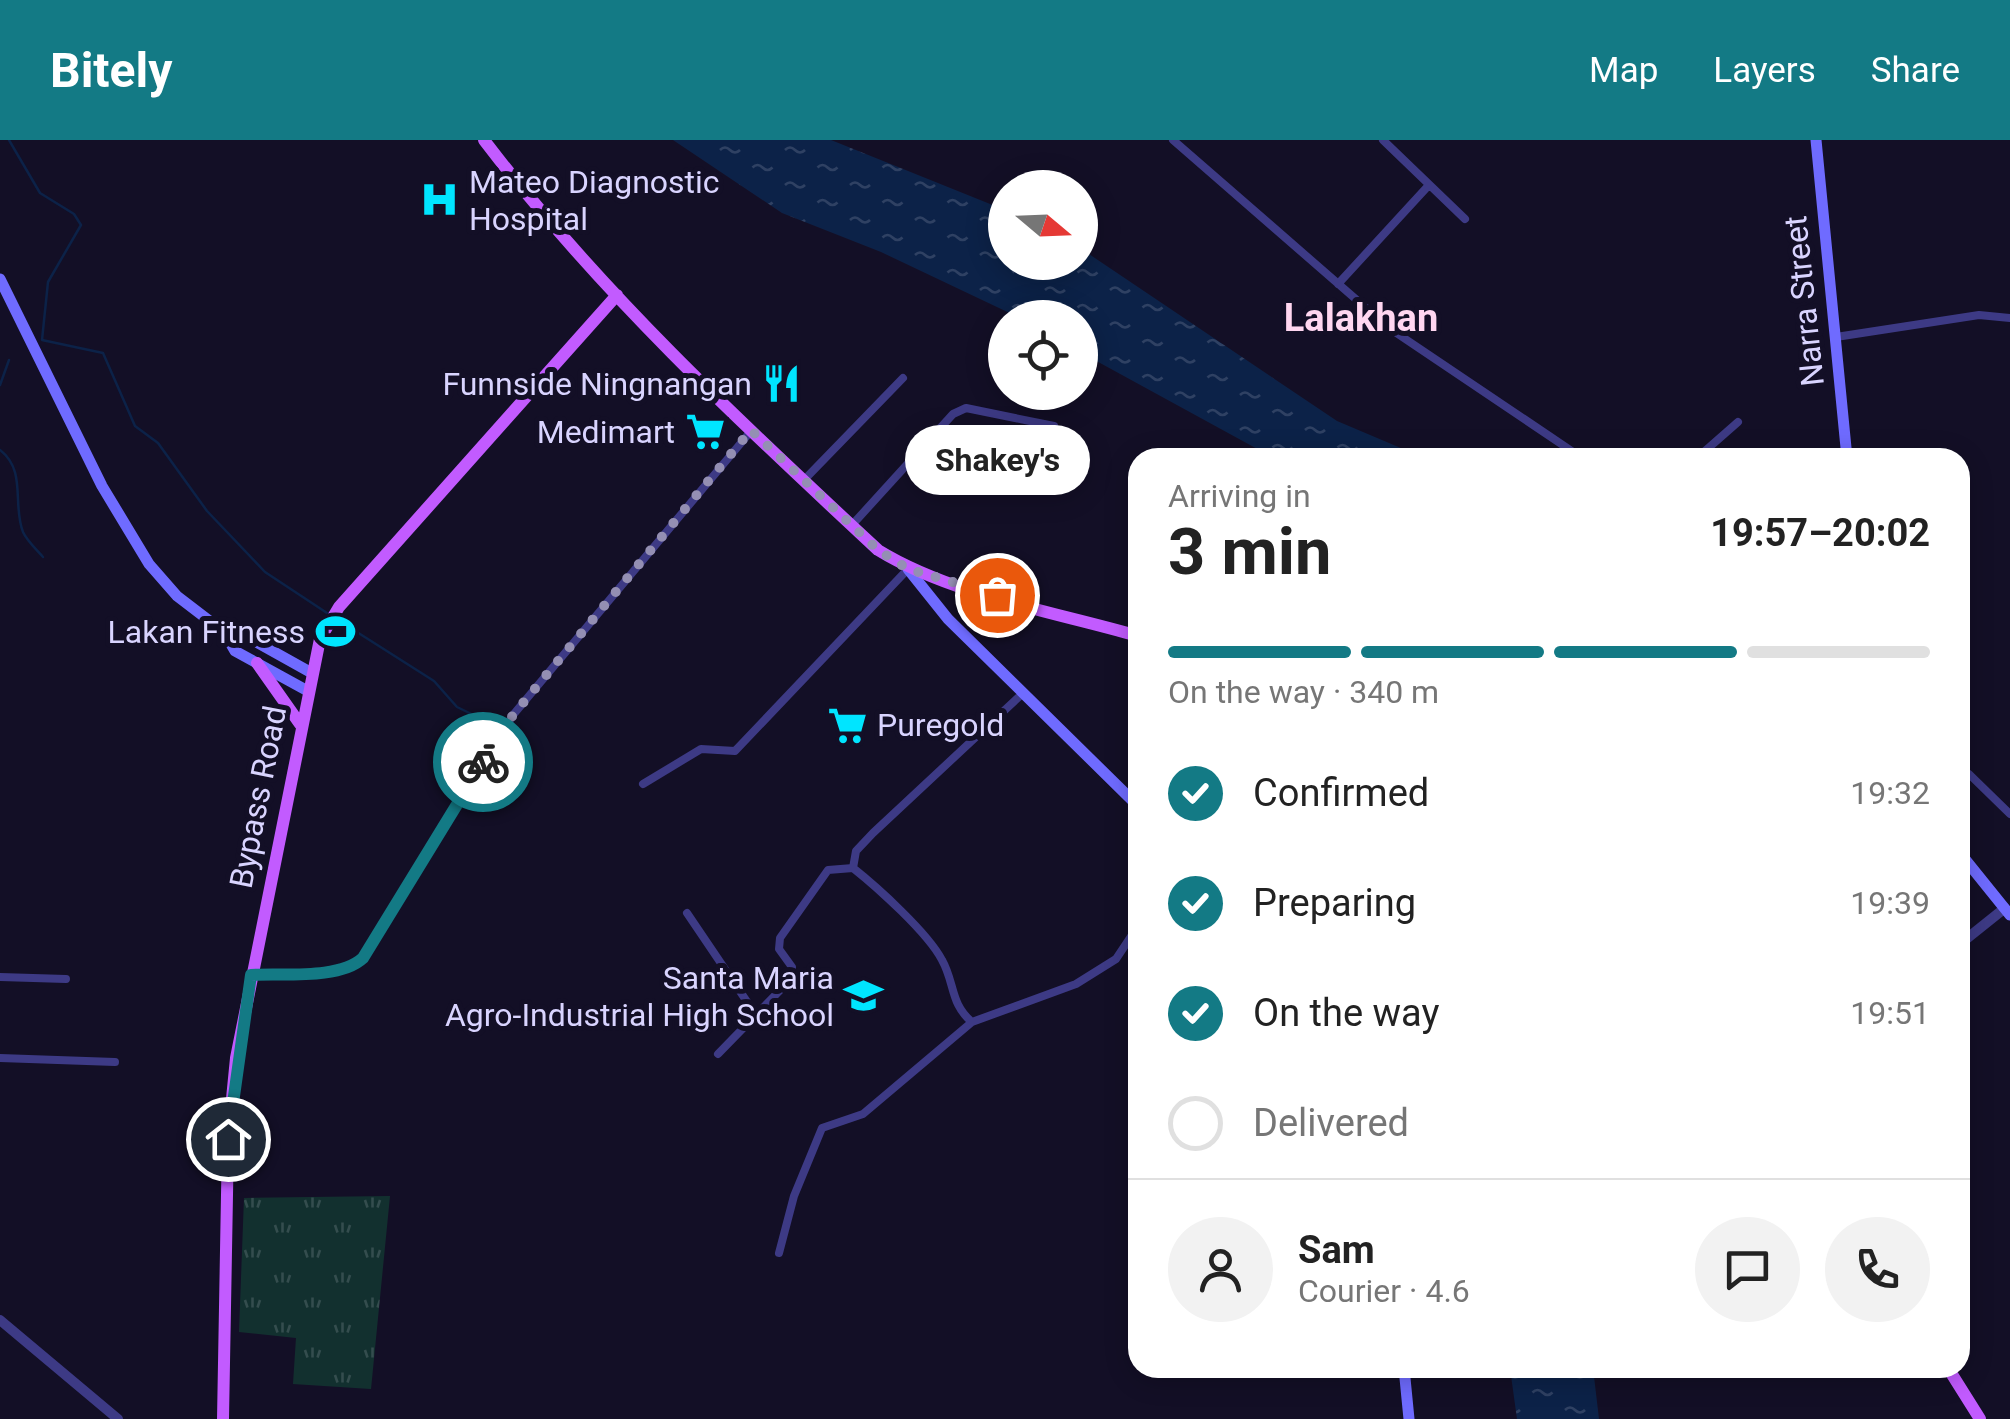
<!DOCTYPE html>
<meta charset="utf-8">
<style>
:root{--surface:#fff;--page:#f2f2f2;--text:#222;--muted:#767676;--line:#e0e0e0;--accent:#137a85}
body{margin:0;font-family:Roboto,sans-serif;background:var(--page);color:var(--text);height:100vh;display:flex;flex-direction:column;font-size:38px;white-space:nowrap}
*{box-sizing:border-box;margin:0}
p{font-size:32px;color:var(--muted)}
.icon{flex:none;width:55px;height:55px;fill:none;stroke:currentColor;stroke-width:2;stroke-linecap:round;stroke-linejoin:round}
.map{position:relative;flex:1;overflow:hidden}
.panel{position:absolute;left:1128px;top:308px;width:842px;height:930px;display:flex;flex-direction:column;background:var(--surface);border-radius:30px;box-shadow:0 5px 25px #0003}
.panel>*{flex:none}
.needle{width:65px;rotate:109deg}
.fabs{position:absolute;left:988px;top:30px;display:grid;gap:20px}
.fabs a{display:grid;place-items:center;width:110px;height:110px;border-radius:50%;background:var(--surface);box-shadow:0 5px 25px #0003;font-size:50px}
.pin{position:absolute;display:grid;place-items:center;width:85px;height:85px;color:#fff;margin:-42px;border:5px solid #fff;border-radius:50%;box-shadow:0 2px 10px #0007}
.courier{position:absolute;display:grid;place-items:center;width:100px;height:100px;margin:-50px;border:8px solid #137a85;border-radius:50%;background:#fff;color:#222;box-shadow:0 2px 12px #0007}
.bubble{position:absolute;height:70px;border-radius:35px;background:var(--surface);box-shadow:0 5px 25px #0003;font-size:32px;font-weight:700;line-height:70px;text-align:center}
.head em{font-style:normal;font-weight:700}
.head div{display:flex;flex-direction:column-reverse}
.head{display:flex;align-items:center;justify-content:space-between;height:170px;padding:0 40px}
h1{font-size:65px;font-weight:700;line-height:75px}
.bar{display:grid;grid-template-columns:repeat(4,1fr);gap:15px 10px;align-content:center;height:120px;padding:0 40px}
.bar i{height:12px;border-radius:8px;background:var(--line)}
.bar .current{background:var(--accent)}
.bar p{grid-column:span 4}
.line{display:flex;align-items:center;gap:25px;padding:0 40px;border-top:2px solid var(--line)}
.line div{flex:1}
.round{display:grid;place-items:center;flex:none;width:105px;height:105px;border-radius:52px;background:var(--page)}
ol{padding:0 40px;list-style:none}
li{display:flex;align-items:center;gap:30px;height:110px}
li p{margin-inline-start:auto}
li .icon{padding:10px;border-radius:50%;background:var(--accent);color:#fff;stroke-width:4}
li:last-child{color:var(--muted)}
li i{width:55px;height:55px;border:5px solid var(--line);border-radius:50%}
header{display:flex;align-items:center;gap:60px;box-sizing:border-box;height:140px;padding:0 50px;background:var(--accent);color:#fff}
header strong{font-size:48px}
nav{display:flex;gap:55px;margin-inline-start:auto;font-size:35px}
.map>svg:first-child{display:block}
.park{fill:url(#park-tufts)}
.water{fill:url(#water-ripples)}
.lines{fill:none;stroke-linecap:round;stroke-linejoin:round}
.stream{stroke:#0c2248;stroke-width:2.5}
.minor{stroke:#3d3a85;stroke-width:8}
.tertiary{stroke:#3d3a85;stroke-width:10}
.secondary{stroke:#6f6bff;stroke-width:11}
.primary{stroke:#c25bff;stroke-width:12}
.done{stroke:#948fb3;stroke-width:10;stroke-dasharray:0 18}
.route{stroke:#137a85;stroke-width:12}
.labels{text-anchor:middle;stroke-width:10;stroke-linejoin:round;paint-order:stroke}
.poi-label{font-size:32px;fill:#d9d4ff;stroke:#130f26;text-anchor:end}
.street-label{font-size:32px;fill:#d9d4ff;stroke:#130f26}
.quarter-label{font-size:38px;font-weight:bold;fill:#ffd6f0;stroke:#130f26}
</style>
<header>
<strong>Bitely</strong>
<nav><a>Map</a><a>Layers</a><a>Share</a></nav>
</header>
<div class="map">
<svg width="2010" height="1279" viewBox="0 0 2010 1279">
<defs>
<pattern id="park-tufts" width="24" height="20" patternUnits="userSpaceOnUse" patternTransform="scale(2.5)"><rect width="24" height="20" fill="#12302f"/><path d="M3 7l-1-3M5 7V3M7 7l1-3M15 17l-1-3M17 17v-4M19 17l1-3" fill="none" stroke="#344d4e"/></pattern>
<pattern id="water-ripples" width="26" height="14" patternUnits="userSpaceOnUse" patternTransform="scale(2.5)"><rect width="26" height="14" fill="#0c2248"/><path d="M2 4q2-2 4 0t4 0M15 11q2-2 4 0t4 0" fill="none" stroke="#2f4163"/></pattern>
</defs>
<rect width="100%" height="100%" fill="#130f26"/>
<path class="park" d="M390,1056L371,1249L293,1244L296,1198L239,1192L244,1058Z"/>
<path class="water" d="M673,0H831L1005,70V122H1080V108L1337,281L1422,317H1272L1080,212V178L1018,177L881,112L782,73Z
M1510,1228H1593L1599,1279H1517Z"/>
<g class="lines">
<path class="stream" d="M9,0L40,53L74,74L81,85L48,142L42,200L103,213L135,286L158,303L207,371L265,432L327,473
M0,245L9,220
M0,310C27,331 12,364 23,392C27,401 37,410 43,417
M338,480L434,541L457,567L492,584"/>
<path class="minor" d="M1173,0L1389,188L1582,318
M1383,0L1465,79
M1338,144L1429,45
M1836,197L1979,175L2010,178
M1697,318L1738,282
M804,340L903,238
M852,385L953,274L966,268L1054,286
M1960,634H1969L2010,674
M643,644L701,609L735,611L908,429
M853,728L856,711L873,693L1023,553
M687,773L756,875
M252,835C283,833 339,840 363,818L513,575L751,291
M0,837L66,839
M718,914L791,839L792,827L779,809L780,798L828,730L853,728C877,747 928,793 942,820C955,843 950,864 972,882L1076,844L1116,819L1138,786
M0,918L115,922
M779,1113L794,1056L822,988L863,974L972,882"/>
<path class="tertiary" d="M1960,804L2005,768
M0,1180L118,1279"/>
<path class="secondary" d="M1816,0L1847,318
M0,139L102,346L149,424L177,456L224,492L235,511L306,550
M908,429L948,479L1138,666
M224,492L242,494L310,532
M1960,713L2010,775
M1404,1228L1409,1279"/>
<path class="primary" d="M484,0C599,151 739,281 878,410C951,455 1055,472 1138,496
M257,523L300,584
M1948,1228L1980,1279
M223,1279L228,999L236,918L320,499L339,467L617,155"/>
</g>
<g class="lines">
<path class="done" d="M483,622L513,575L751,290L878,410L908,429L997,455"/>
<path class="route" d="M228,999L251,835C282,833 339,840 363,818L483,622"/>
</g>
<defs>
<symbol id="hospital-bare" viewBox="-9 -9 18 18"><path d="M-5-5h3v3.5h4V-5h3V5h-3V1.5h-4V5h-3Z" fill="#00e5ff" stroke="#130f26" stroke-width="2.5" paint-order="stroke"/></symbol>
<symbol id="restaurant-bare" viewBox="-9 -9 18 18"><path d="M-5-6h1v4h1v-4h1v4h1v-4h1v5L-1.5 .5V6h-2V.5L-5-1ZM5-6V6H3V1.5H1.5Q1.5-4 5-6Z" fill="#00e5ff" stroke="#130f26" stroke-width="2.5" paint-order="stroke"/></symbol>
<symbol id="supermarket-bare" viewBox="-9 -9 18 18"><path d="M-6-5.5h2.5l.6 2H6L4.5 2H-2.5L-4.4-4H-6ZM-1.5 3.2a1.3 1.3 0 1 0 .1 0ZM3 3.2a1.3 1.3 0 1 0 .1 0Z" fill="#00e5ff" stroke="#130f26" stroke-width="2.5" paint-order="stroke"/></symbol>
<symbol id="stadium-bare" viewBox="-9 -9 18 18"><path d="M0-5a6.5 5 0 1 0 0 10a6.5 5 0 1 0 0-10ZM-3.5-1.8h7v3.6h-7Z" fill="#00e5ff" stroke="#130f26" stroke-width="2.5" paint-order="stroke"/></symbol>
<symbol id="school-bare" viewBox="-9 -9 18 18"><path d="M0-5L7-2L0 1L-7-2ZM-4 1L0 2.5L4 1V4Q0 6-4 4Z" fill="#00e5ff" stroke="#130f26" stroke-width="2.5" paint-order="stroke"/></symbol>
</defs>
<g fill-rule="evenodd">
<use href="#hospital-bare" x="412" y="32" width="55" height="55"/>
<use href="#restaurant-bare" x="754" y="216" width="55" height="55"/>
<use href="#supermarket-bare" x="678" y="264" width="55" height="55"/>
<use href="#stadium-bare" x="308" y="464" width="55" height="55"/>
<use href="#supermarket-bare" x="820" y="558" width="55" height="55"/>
<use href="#school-bare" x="836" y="828" width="55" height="55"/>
</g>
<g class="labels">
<g class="poi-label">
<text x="469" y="53" text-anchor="start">Mateo Diagnostic<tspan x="469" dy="37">Hospital</tspan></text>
<text x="752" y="255">Funnside Ningnangan</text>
<text x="675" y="303">Medimart</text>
<text x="305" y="503">Lakan Fitness</text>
<text x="877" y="596" text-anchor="start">Puregold</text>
<text x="834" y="849">Santa Maria<tspan x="834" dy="37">Agro-Industrial High School</tspan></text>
</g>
<g class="street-label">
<text transform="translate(1804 161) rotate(-96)" y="11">Narra Street</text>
<text transform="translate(258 657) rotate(-79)" y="11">Bypass Road</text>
</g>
<g class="quarter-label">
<text x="1361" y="191">Lalakhan</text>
</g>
</g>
</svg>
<div class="fabs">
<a><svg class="needle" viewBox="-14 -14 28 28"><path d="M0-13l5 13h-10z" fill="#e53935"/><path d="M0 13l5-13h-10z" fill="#767676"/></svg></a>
<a><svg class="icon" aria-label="locate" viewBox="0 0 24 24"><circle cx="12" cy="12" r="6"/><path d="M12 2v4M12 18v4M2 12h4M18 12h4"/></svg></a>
</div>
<div class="pin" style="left:997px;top:455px;background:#ea580c"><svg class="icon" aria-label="bag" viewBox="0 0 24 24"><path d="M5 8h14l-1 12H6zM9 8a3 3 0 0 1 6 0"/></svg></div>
<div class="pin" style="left:228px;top:999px;background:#1f2937"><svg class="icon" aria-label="home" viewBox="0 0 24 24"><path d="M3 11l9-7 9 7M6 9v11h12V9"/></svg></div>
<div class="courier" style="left:483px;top:622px"><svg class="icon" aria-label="bike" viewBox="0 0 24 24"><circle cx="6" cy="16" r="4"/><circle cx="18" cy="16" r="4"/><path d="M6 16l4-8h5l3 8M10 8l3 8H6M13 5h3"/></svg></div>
<div class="bubble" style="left:905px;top:285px;width:185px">Shakey's</div>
<section class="panel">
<div class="head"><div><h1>3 min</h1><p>Arriving in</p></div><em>19:57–20:02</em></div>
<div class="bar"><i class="current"></i><i class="current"></i><i class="current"></i><i></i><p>On the way · 340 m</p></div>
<ol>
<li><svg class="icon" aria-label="check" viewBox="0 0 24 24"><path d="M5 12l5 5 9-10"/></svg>Confirmed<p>19:32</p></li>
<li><svg class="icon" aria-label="check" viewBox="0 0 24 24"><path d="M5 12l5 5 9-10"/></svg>Preparing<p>19:39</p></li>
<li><svg class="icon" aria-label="check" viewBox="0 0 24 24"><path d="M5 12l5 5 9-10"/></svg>On the way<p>19:51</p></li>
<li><i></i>Delivered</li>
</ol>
<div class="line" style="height:180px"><a class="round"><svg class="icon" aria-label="person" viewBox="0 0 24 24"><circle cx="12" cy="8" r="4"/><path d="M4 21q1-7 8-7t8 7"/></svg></a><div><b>Sam</b><p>Courier · 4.6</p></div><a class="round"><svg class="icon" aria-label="chat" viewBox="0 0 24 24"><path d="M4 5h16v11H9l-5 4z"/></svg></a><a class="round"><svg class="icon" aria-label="phone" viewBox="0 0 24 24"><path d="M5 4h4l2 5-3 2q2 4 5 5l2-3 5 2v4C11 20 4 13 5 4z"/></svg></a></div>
</section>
</div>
